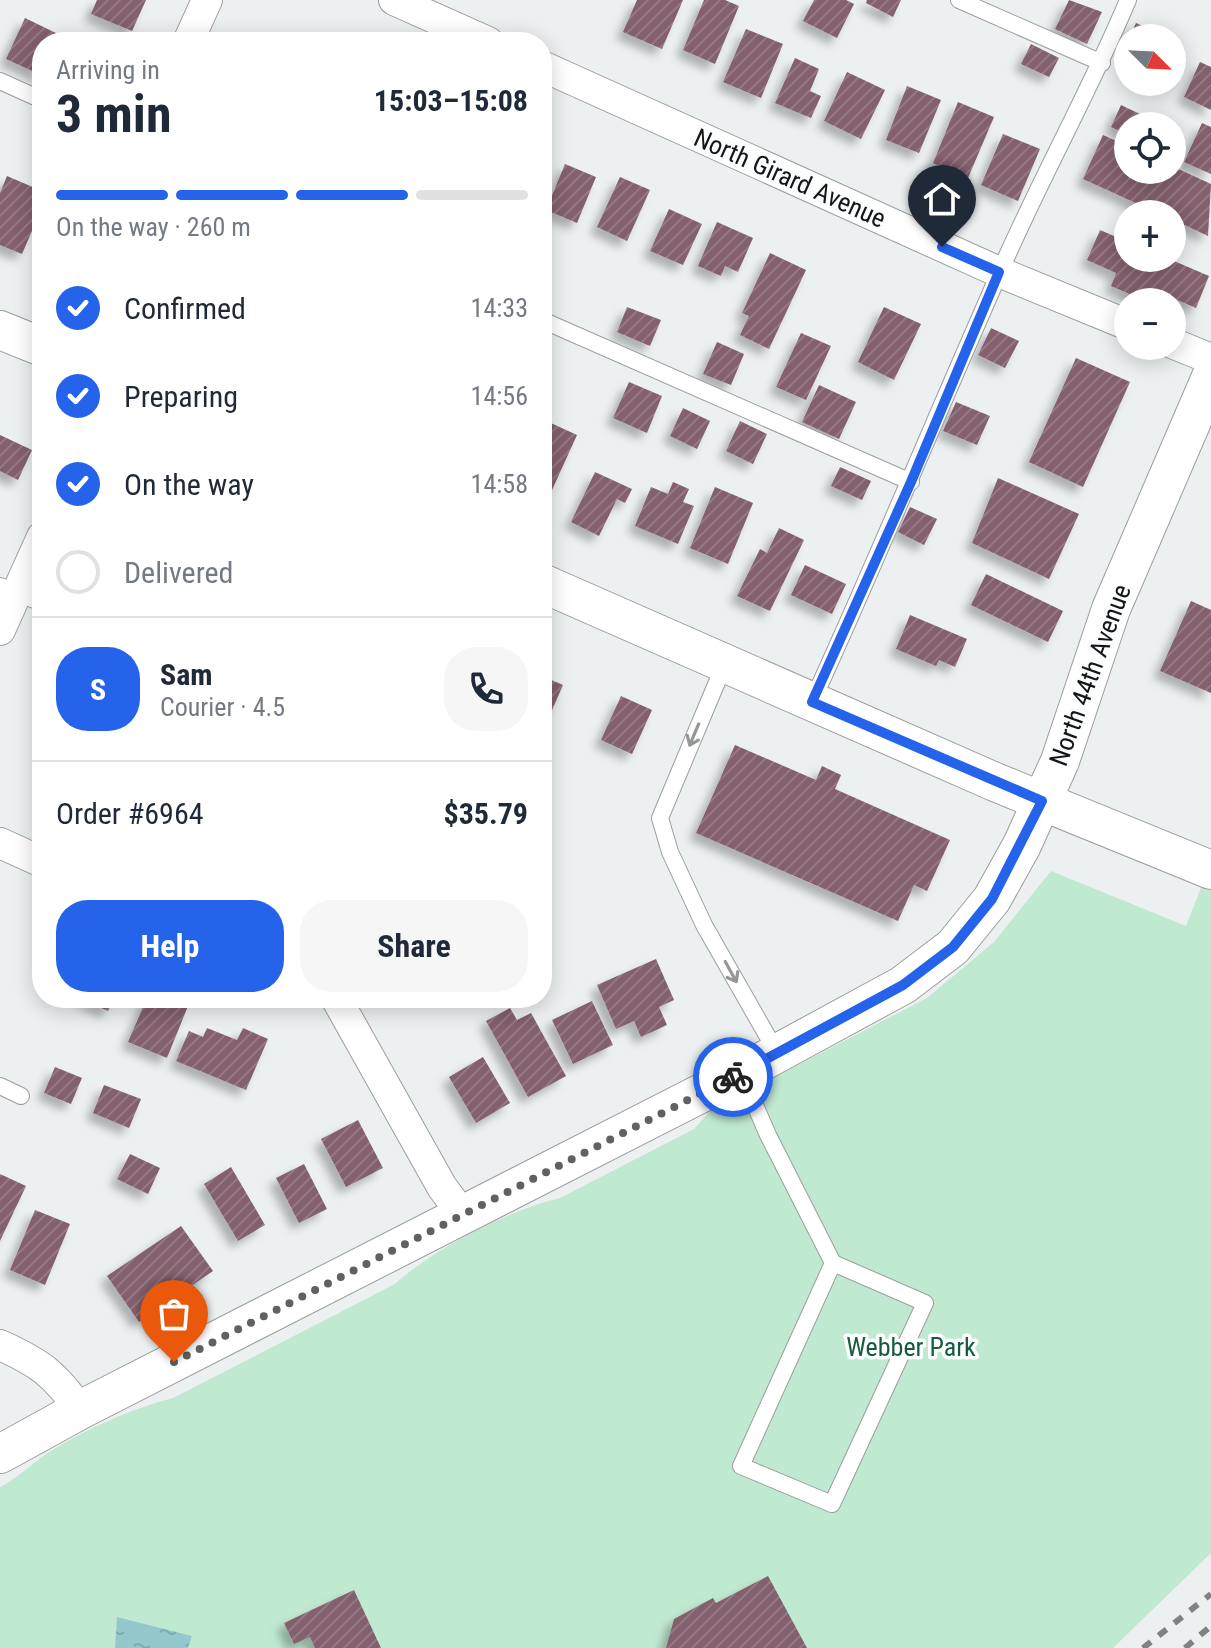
<!DOCTYPE html>
<meta charset="utf-8">
<style>
:root{--surface:#fff;--page:#f6f6f7;--text:#1f2937;--muted:#747a83;--line:#e0e1e3;--accent:#2563eb}
body{margin:0;font-family:"Roboto Condensed",sans-serif;background:var(--page);color:var(--text);height:100vh;display:flex;flex-direction:column;font-size:30px;white-space:nowrap}
*{box-sizing:border-box;margin:0}
p{font-size:26px;color:var(--muted)}
.icon{flex:none;width:44px;height:44px;fill:none;stroke:currentColor;stroke-width:2;stroke-linecap:round;stroke-linejoin:round}
.map{position:relative;flex:1;overflow:hidden}
.side{position:absolute;left:32px;top:32px;width:520px;height:976px;display:flex;flex-direction:column;background:var(--surface);border-radius:32px;box-shadow:0 4px 20px #0003}
.side>*{flex:none}
.needle{width:52px;rotate:114deg}
.tools{position:absolute;left:1114px;top:24px;display:grid;gap:16px}
.tools a{display:grid;place-items:center;width:72px;height:72px;border-radius:50%;background:var(--surface);box-shadow:0 4px 20px #0003;font-size:40px}
.pin{position:absolute;display:grid;place-items:center;width:68px;height:68px;color:#fff;margin:-82px -34px;border-radius:50% 50% 50% 0;rotate:-45deg;box-shadow:0 0 8px #0007}
.pin .icon{rotate:45deg}
.courier{position:absolute;display:grid;place-items:center;width:80px;height:80px;margin:-40px;border:6px solid #2563eb;border-radius:50%;background:#fff;color:#222;box-shadow:0 2px 10px #0007}
.headline em{font-style:normal;font-weight:700}
.headline div{display:flex;flex-direction:column-reverse}
.headline{display:flex;align-items:center;justify-content:space-between;height:136px;padding:0 24px}
h1{font-size:52px;font-weight:700;line-height:60px}
.bar{display:grid;grid-template-columns:repeat(4,1fr);gap:12px 8px;align-content:center;height:96px;padding:0 24px}
.bar i{height:10px;border-radius:6px;background:var(--line)}
.bar .selected{background:var(--accent)}
.bar p{grid-column:span 4}
.line{display:flex;align-items:center;gap:20px;padding:0 24px;border-top:2px solid var(--line)}
.line div{flex:1}
.round{display:grid;place-items:center;flex:none;width:84px;height:84px;border-radius:32px;background:var(--page)}
ol{padding:0 24px;list-style:none}
li{display:flex;align-items:center;gap:24px;height:88px}
li p{margin-inline-start:auto}
li .icon{padding:8px;border-radius:50%;background:var(--accent);color:#fff;stroke-width:4}
li:last-child{color:var(--muted)}
li i{width:44px;height:44px;border:4px solid var(--line);border-radius:50%}
.button{display:flex;gap:16px;margin-top:auto;padding:16px 24px}
.button a{flex:1;height:92px;border-radius:32px;background:var(--accent);color:#fff;font-size:32px;font-weight:700;line-height:92px;text-align:center}
.button a+a{background:var(--page);color:var(--text)}
.map>svg:first-child{display:block}
.green{fill:#c0e9d2}
.water{fill:url(#water-ripples)}
.building{fill:url(#building-hatch);filter:url(#shadow)}
.lines{fill:none;stroke-linecap:round;stroke-linejoin:round}
.service-casing{stroke:#9b9d9e;stroke-width:18}
.minor-casing{stroke:#9b9d9e;stroke-width:32}
.tertiary-casing{stroke:#9b9d9e;stroke-width:40}
.service{stroke:#fff;stroke-width:16}
.minor{stroke:#fff;stroke-width:30}
.tertiary{stroke:#fff;stroke-width:38}
.rail{stroke:#7f8182;stroke-width:6;stroke-dasharray:10 10;stroke-linecap:butt}
.oneway{stroke:#959696}
.done{stroke:#606262;stroke-width:8;stroke-dasharray:0 14.4}
.route{stroke:#2563eb;stroke-width:10}
.labels{text-anchor:middle;stroke-width:7;stroke-linejoin:round;paint-order:stroke}
.street-label{font-size:26px;fill:#141515;stroke:#fbfdff}
.park-label{font-size:26px;fill:#165b3d;stroke:#fbfdff}
</style>
<div class="map">
<svg width="1211" height="1648" viewBox="0 0 1211 1648">
<defs>
<pattern id="water-ripples" width="26" height="14" patternUnits="userSpaceOnUse" patternTransform="scale(2)"><rect width="26" height="14" fill="#94c8cc"/><path d="M2 4q2-2 4 0t4 0M15 11q2-2 4 0t4 0" fill="none" stroke="#7fabae"/></pattern>
<pattern id="building-hatch" width="6" height="6" patternUnits="userSpaceOnUse" patternTransform="scale(2)"><rect width="6" height="6" fill="#845e6d"/><path d="M-1 1l2-2M0 6l6-6M5 7l2-2" fill="none" stroke="#947984"/></pattern>
<filter id="shadow"><feDropShadow dx="-7" dy="7" stdDeviation="4" flood-color="#0004"/></filter>
</defs>
<rect width="100%" height="100%" fill="#edf0f1"/>
<path class="green" d="M1211,862V1553L1113,1648H0V1487C18,1478 30,1465 46,1454C84,1430 130,1409 173,1398L395,1284C432,1250 510,1209 560,1198L694,1129L711,1110L927,998L994,942L1051,871L1186,926Z"/>
<path class="water" d="M117,1617L192,1636L188,1648H115Z"/>
<path class="building" d="M97,0H146L132,31L91,14Z
M637,0H683L662,49L623,32Z
M704,0H725L739,6L715,64L683,50Z
M814,0H846L854,4L837,38L803,21Z
M867,0H901L893,17L866,3Z
M1069,0L1102,12L1087,44L1055,29Z
M25,18L60,35L57,42H42L41,75L6,59Z
M1136,23L1170,38H1129Z
M746,29L783,44L761,98L723,82Z
M1031,44L1059,58L1049,77L1021,64Z
M795,58L819,69L810,91L821,96L811,118L775,103Z
M1200,62L1211,67V110L1184,97Z
M847,72L885,90L861,139L824,121Z
M907,86L941,100L919,153L886,140Z
M958,102L994,117L968,178L933,163Z
M1121,105L1148,118L1144,126H1128V135L1111,127Z
M1202,123L1211,127V174L1184,162Z
M1003,134L1040,149L1018,201L981,185Z
M1103,135L1128,146V170H1172V166L1211,184L1208,236L1172,219V214H1160L1083,179Z
M565,164L596,177L577,223L546,210Z
M7,176L42,191V208L22,254L0,245V193Z
M620,177L650,190L627,241L597,227Z
M669,209L702,224L683,265L650,251Z
M717,222L753,238L738,272L725,266L721,276L698,266Z
M1100,230L1128,242V258H1167L1209,276L1196,308L1168,296L1166,302H1148L1111,286L1116,273L1087,260Z
M770,253L806,270L769,349L740,335L749,316L742,313Z
M627,307L661,320L650,346L617,332Z
M884,307L921,324L894,380L858,362Z
M991,328L1019,341L1005,368L978,355Z
M801,333L831,346L806,400L776,387Z
M717,342L744,354L731,385L703,374Z
M1076,358L1130,382L1083,487L1029,462Z
M629,382L662,396L647,433L613,418Z
M819,385L856,402L839,439L802,422Z
M956,402L990,416L977,445L943,431Z
M683,408L710,421L697,449L670,436Z
M542,419L577,435L547,501L542,499Z
M740,421L767,434L753,464L726,451Z
M0,435L32,450L18,480L0,471Z
M840,467L871,481L862,500L831,486Z
M595,472L632,489L625,503L617,499L599,536L571,522Z
M998,478L1079,514L1049,579L972,543Z
M673,482L689,489L683,502L694,506L678,544L635,526L651,487L668,494Z
M715,487L753,503L728,564L690,548Z
M910,507L937,519L924,545L898,532Z
M779,528L804,540L770,611L737,596L760,549L767,553Z
M805,565L846,584L832,614L791,595Z
M986,574L1063,611L1048,642L971,605Z
M1191,601L1211,610V693L1160,671Z
M910,615L967,639L955,667L939,660L936,666L896,649Z
M542,676L563,685L549,717L542,714Z
M621,696L652,710L632,754L601,740Z
M735,745L816,780L822,766L841,775L835,789L950,840L927,891L914,885L898,921L696,833Z
M656,959L674,1000L659,1007L667,1025L641,1037L634,1021L616,1029L597,985Z
M79,998H114L108,1011Z
M147,998H169L188,1006L167,1058L128,1042Z
M592,1001L613,1045L573,1064L552,1020Z
M510,1008L517,1020L531,1013L566,1076L528,1097L486,1021Z
M207,1028L237,1040L243,1028L268,1039L246,1090L176,1061L189,1031L203,1037Z
M483,1057L510,1103L476,1123L449,1077Z
M55,1067L82,1078L71,1104L44,1093Z
M104,1085L141,1099L129,1128L93,1113Z
M358,1120L383,1168L346,1187L321,1139Z
M130,1154L160,1168L148,1194L117,1179Z
M304,1164L327,1209L299,1223L276,1178Z
M231,1167L265,1225L238,1241L204,1184Z
M0,1174L26,1186L0,1241Z
M35,1210L70,1224L45,1285L10,1270Z
M181,1226L213,1271L139,1322L107,1276Z
M768,1576L807,1648H666L674,1619L713,1598L716,1603Z
M354,1590L381,1648H315L310,1637L294,1644L284,1623Z"/>
<g class="lines">
<defs>
<path id="service" d="M959,0L1102,63
M0,81L42,100
M542,320L911,482
M0,586L42,603
M725,663L660,818L670,852L704,925L777,1053
M812,702C877,560 936,416 999,274C1039,181 1089,93 1128,0
M741,1073L768,1135L833,1263L925,1303L832,1504L741,1466L833,1263
M0,1086L21,1096"/>
<path id="minor" d="M394,0L488,42
M188,42L207,0
M542,66L999,272L1128,325
M1172,343L1211,359
M0,630L42,537
M0,843L42,862
M336,998L442,1187L462,1214
M0,1345C40,1363 55,1374 80,1410"/>
<path id="tertiary" d="M0,330L42,347
M542,583L995,782L1211,870
M0,1454L80,1410L741,1073L903,985L953,947L992,899L1022,845L1060,761L1111,609L1211,377"/>
</defs>
<use href="#service" class="service-casing"/>
<use href="#minor" class="minor-casing"/>
<use href="#tertiary" class="tertiary-casing"/>
<use href="#service" class="service"/>
<use href="#minor" class="minor"/>
<use href="#tertiary" class="tertiary"/>
<path class="rail" d="M1143,1648L1211,1594
M1185,1648L1211,1626"/>
</g>
<defs><path id="oneway-shaft" d="M-6 0H5M1.5-3L5.5 0L1.5 3" fill="none" stroke-width="1.6" stroke-linecap="round" stroke-linejoin="round" transform="scale(2)"/></defs>
<g class="oneway">
<use href="#oneway-shaft" transform="translate(694 735) rotate(113)"/>
<use href="#oneway-shaft" transform="translate(731 972) rotate(61)"/>
</g>
<g class="lines">
<path class="done" d="M174,1362L733,1077"/>
<path class="route" d="M733,1077L903,985L953,947L992,899L1042,801L812,702L911,482L999,272L942,247"/>
</g>
<g class="labels">
<g class="street-label">
<text transform="translate(790 178) rotate(24)" y="9">North Girard Avenue</text>
<text transform="translate(1090 675) rotate(-70)" y="9">North 44th Avenue</text>
</g>
<g class="park-label">
<text x="911" y="1356">Webber Park</text>
</g>
</g>
</svg>
<div class="tools">
<a><svg class="needle" viewBox="-14 -14 28 28"><path d="M0-13l5 13h-10z" fill="#e53935"/><path d="M0 13l5-13h-10z" fill="#747a83"/></svg></a>
<a><svg class="icon" aria-label="locate" viewBox="0 0 24 24"><circle cx="12" cy="12" r="6"/><path d="M12 2v4M12 18v4M2 12h4M18 12h4"/></svg></a>
<a>+</a>
<a>−</a>
</div>
<div class="pin" style="left:174px;top:1362px;background:#ea580c"><svg class="icon" aria-label="bag" viewBox="0 0 24 24"><path d="M5 8h14l-1 12H6zM9 8a3 3 0 0 1 6 0"/></svg></div>
<div class="pin" style="left:942px;top:247px;background:#1f2937"><svg class="icon" aria-label="home" viewBox="0 0 24 24"><path d="M3 11l9-7 9 7M6 9v11h12V9"/></svg></div>
<div class="courier" style="left:733px;top:1077px"><svg class="icon" aria-label="bike" viewBox="0 0 24 24"><circle cx="6" cy="16" r="4"/><circle cx="18" cy="16" r="4"/><path d="M6 16l4-8h5l3 8M10 8l3 8H6M13 5h3"/></svg></div>
<section class="side">
<div class="headline"><div><h1>3 min</h1><p>Arriving in</p></div><em>15:03–15:08</em></div>
<div class="bar"><i class="selected"></i><i class="selected"></i><i class="selected"></i><i></i><p>On the way · 260 m</p></div>
<ol>
<li><svg class="icon" aria-label="check" viewBox="0 0 24 24"><path d="M5 12l5 5 9-10"/></svg>Confirmed<p>14:33</p></li>
<li><svg class="icon" aria-label="check" viewBox="0 0 24 24"><path d="M5 12l5 5 9-10"/></svg>Preparing<p>14:56</p></li>
<li><svg class="icon" aria-label="check" viewBox="0 0 24 24"><path d="M5 12l5 5 9-10"/></svg>On the way<p>14:58</p></li>
<li><i></i>Delivered</li>
</ol>
<div class="line" style="height:144px"><b class="round" style="background:var(--accent);color:#fff">S</b><div><b>Sam</b><p>Courier · 4.5</p></div><a class="round"><svg class="icon" aria-label="phone" viewBox="0 0 24 24"><path d="M5 4h4l2 5-3 2q2 4 5 5l2-3 5 2v4C11 20 4 13 5 4z"/></svg></a></div>
<div class="line" style="height:104px"><div>Order #6964</div><b>$35.79</b></div>
<div class="button"><a>Help</a><a>Share</a></div>
</section>
</div>
